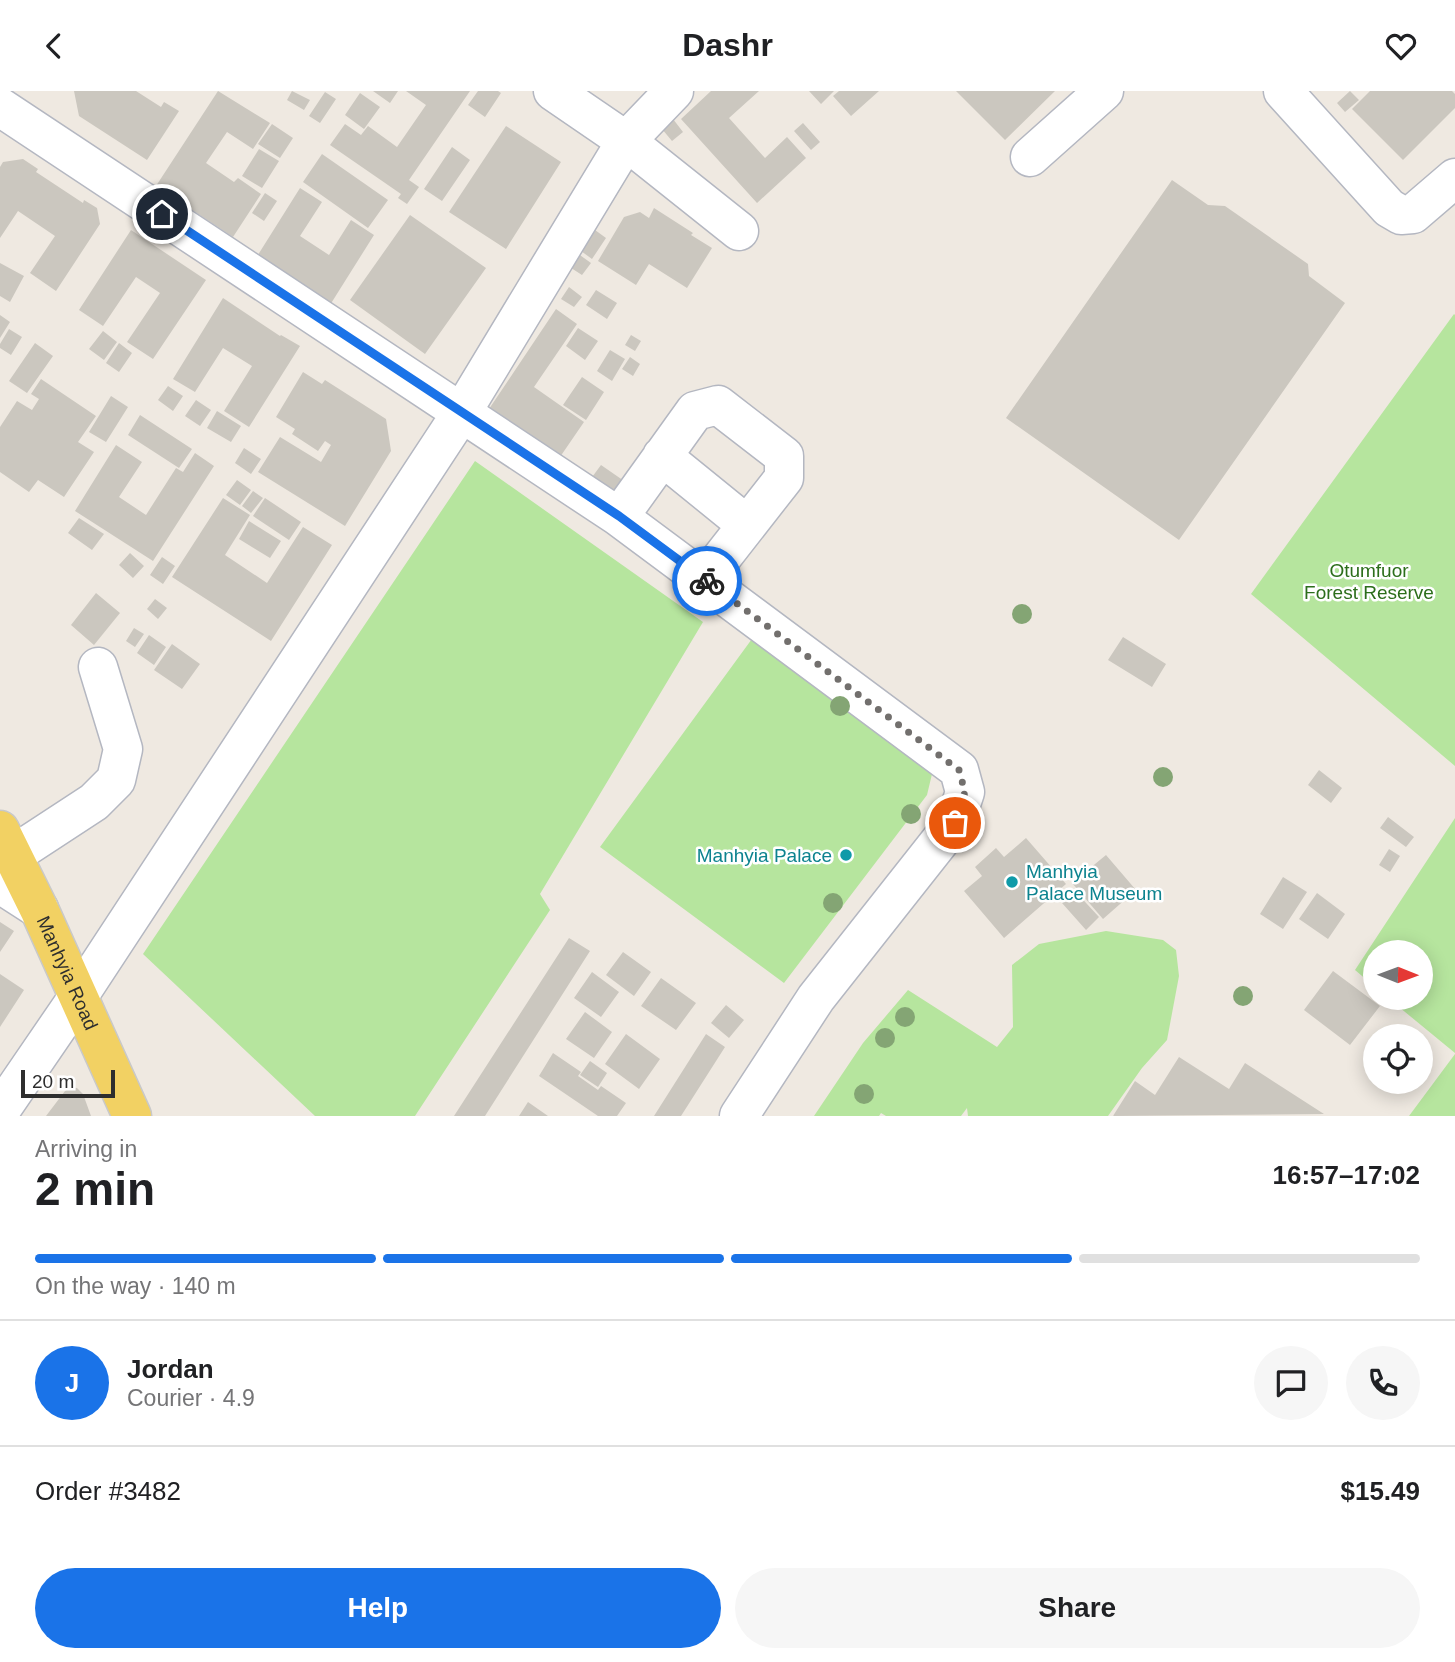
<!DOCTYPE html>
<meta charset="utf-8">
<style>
:root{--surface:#fff;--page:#f6f6f6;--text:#202124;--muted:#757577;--line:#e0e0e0;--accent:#1a73e8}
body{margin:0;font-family:Arial,sans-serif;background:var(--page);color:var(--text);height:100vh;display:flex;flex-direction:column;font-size:26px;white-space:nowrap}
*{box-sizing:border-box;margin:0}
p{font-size:23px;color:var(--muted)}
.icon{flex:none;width:38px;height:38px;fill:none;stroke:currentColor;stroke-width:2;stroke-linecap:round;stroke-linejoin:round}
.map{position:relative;height:1025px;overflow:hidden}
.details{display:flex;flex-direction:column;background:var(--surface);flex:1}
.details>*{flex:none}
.needle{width:46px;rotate:91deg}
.fabs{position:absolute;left:1363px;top:849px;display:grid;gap:14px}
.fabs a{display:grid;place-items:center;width:70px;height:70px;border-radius:50%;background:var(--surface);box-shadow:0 4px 18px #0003;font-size:35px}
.scale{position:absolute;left:21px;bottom:18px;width:94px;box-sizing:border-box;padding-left:7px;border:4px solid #2e2e2e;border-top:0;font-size:19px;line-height:24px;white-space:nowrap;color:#2e2e2e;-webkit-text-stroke:5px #fff;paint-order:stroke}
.pin{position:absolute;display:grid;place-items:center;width:60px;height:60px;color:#fff;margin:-30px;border:4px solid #fff;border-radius:50%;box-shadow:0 2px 7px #0007}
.courier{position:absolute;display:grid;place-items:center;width:70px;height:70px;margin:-35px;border:5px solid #1a73e8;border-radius:50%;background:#fff;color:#222;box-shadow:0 2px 9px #0007}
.overview em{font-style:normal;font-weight:700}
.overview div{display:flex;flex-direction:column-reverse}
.overview{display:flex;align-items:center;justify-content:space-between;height:119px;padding:0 35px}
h1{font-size:46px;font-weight:700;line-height:52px}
.bar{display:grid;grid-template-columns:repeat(4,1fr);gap:10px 7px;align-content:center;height:84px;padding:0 35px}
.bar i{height:9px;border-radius:5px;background:var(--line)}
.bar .selected{background:var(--accent)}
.bar p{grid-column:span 4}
.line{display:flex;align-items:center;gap:18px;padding:0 35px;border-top:2px solid var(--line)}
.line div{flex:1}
.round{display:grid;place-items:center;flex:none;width:74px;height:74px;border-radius:37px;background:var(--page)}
.primary-button{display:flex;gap:14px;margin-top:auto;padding:14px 35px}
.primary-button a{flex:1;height:80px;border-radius:42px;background:var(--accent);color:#fff;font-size:28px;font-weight:700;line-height:80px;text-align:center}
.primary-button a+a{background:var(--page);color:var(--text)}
header{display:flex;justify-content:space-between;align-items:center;height:91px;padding:0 35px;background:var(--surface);font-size:32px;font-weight:700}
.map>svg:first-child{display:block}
.green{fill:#b6e59e}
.building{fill:#cbc7bf}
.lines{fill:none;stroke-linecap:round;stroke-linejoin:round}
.minor-casing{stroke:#b4b7c1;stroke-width:41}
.major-casing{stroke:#c9c9c9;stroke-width:41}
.minor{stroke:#fff;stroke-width:38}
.major{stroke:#f2d163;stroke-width:38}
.tree{fill:#84a574}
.done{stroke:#726f6d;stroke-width:7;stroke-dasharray:0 12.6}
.route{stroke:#1a73e8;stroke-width:9}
.culture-dot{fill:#0f9aa8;stroke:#fff;stroke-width:2.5}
.labels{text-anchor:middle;stroke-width:5;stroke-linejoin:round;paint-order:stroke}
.park-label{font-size:19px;fill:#2c6e1b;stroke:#fff}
.culture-label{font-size:19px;fill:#0d838f;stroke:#fff;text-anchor:end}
.street-label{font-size:19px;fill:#2e2e2e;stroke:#fff}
</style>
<header><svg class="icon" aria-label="back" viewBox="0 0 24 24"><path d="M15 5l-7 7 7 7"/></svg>Dashr<svg class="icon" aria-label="heart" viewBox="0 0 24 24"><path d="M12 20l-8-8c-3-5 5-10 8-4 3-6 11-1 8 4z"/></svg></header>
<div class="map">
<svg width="1455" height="1025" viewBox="0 0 1455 1025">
<rect width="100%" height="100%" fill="#efe9e1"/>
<path class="green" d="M1454,223L1455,224V675L1251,503Z
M475,370L703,531L540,803L550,819L415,1025H315L143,863Z
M757,541L925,664L932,683L927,704L784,892L600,756Z
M1455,727V962L1388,907L1421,906V861H1376L1375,896L1355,879Z
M1106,840L1163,849L1176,859L1179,885L1167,949L1142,977L1108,1025H968L967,1017L961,1025H886L881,1022L879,1025H814L863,952L908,899L997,956L1013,936L1012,874L1039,853Z
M1455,963V1025H1409Z"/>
<path class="building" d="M74,0H136L161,16L164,11L179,20L147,69L79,25Z
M218,0L270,32L253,58L227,41L206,72L234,91L238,87L261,103L233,146L156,95Z
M292,0L310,9L304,19L287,9Z
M373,0H398L390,12Z
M406,0H470L409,89L419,96L407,113L398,107L401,103L330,54L345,33L361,44L368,35L397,56L426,14Z
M478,0H498L501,2L485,26L468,14Z
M711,0H759L729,27L765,67L787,46L806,67L757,112L681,28Z
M809,0H834L821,13Z
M839,0H879L851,25L833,5Z
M956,0H1055L1005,49Z
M1350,0L1359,9L1345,21L1337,12Z
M1370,0H1452L1455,3V17L1403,69L1352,18Z
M325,1L336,8L320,32L309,25Z
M360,2L380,16L364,38L345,24Z
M673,28L683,41L672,50L662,38Z
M803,32L820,51L811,59L794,40Z
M272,33L293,47L280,67L258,53Z
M506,35L561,71L506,158L449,121Z
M452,56L470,69L442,110L424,98Z
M259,58L279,70L262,97L242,85Z
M322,63L388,109L368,137L303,91Z
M23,68L38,78L36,81L83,112L84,109L97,117L100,133L56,200L30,182L55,145L18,120L0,147V76L3,71Z
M1172,89L1208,114L1225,115L1308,173L1309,185L1345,212L1179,449L1006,327Z
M300,97L322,111L300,145L329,164L351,129L374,144L330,214L256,167Z
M265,102L277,110L264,130L252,122Z
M654,117L693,142L691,144L712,157L687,197L649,173L636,194L598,170L624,126L640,121L649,127Z
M410,124L486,177L425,263L350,209Z
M131,139L206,189L153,268L127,251L160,202L136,186L103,235L79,219Z
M595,139L606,147L592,168L581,160Z
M577,162L591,172L582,184L568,175Z
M0,172L24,185L10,211L0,205Z
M569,196L582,206L574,216L561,208Z
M596,199L617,212L607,228L586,214Z
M223,207L280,245L281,244L300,255L249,336L224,320L252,275L223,257L195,301L173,288Z
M556,218L577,233L534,296L584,331L560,366L489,318Z
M0,224L10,231L0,247Z
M578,237L598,250L585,269L566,255Z
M9,238L22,246L11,264L0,257V253Z
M103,240L117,251L104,269L89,258Z
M631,244L641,250L635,260L625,254Z
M35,252L53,265L27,302L9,290Z
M119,252L132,262L119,281L106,272Z
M610,259L625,268L612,290L597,280Z
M630,266L640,273L633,285L622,278Z
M303,281L322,293L325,289L386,328L391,360L345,435L258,381L280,346L321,371L331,354L325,350L318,360L292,343L295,338L276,326Z
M582,286L604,301L586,329L563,314Z
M41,288L96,325L78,351L94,361L64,406L38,389L29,401L0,381V336L17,310L32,319L39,308L31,303Z
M168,295L183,305L173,320L158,309Z
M111,305L128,316L106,351L89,341Z
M196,309L211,319L200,335L185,325Z
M217,320L241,335L231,351L207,337Z
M140,324L192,358L179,377L128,344Z
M116,354L142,371L119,406L146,424L176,377L183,381L195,362L214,375L153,470L75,420Z
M244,357L261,368L251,383L235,372Z
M601,374L627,392L610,416L584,397Z
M237,389L251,399L240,414L226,404Z
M253,400L263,407L251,422L242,415Z
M223,407L250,424L225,464L267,492L303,436L332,454L271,550L172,486Z
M265,407L301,431L289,449L253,425Z
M79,427L104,443L92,459L68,442Z
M249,430L281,450L270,467L239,448Z
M130,462L144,475L133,487L119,474Z
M162,466L175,475L163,493L150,484Z
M96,502L120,522L94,554L71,534Z
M155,508L167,517L158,528L147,518Z
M134,537L144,543L135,556L126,550Z
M149,544L166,556L154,574L137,562Z
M1123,546L1166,573L1152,596L1108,569Z
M172,553L200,573L182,598L154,579Z
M1319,679L1342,697L1331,712L1308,694Z
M1388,726L1414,746L1406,756L1380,737Z
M1026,747L1066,793L1004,847L964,800L982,785L975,776L996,757L1004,766Z
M1389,758L1400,765L1390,781L1379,774Z
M1106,764L1136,799L1103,828L1072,792Z
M1283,786L1307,801L1283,838L1260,823Z
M1075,800L1099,826L1086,839L1062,812Z
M1317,802L1345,823L1328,848L1299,828Z
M0,831L14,840L0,861Z
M569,847L590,860L485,1025H454Z
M623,861L651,881L634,905L606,884Z
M1333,880L1380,915L1350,954L1304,919Z
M592,881L619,901L601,926L574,907Z
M0,883L24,899L0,936Z
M661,887L696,912L676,939L641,915Z
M726,914L744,929L729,947L711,932Z
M585,921L612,941L594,967L566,948Z
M626,943L660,968L639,998L605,973Z
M706,943L725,956L681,1025H654Z
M553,962L581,981L578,985L598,999L601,995L626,1012L617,1025H598L539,985Z
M1179,966L1229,998L1245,972L1324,1023L1113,1025L1135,990L1155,1004Z
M590,970L607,982L598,996L580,984Z
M71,996L77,997L83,1003L91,1025H46L65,1000Z
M528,1011L548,1025H519Z"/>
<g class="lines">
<defs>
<path id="minor" d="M553,0L626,50L739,140
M1283,0L1389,117L1401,124L1413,123L1455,87
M0,16L619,426L959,679L965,701L955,731L816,907L739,1025
M1030,66L1104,0
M662,365L747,434
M619,426L695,320L718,314L784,365V387L705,488
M13,764L94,711L116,689L123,658L98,576
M0,793L39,818
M0,1020L78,906L462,321L626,50L674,0"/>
<g id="major">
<path id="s1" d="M0,739L39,818L132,1025"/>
</g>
</defs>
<use href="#minor" class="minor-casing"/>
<use href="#major" class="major-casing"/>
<use href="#minor" class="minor"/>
<use href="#major" class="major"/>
</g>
<g class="tree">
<circle cx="1022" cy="523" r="10"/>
<circle cx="840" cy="615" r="10"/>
<circle cx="1163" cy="686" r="10"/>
<circle cx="911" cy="723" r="10"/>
<circle cx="833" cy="812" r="10"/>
<circle cx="1243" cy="905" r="10"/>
<circle cx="905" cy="926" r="10"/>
<circle cx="885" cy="947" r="10"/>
<circle cx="864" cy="1003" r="10"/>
</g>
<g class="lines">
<path class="done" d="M707,490L959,679L965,701L955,732"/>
<path class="route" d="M162,123L619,425L707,490"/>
</g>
<g class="culture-dot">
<circle cx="846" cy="764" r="7"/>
<circle cx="1012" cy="791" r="7"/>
</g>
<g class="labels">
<g class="park-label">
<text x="1369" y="486">Otumfuor<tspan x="1369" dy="22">Forest Reserve</tspan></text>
</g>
<g class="culture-label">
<text x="832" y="771">Manhyia Palace</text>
<text x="1026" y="787" text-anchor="start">Manhyia<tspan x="1026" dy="22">Palace Museum</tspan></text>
</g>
<g class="street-label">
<text dy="7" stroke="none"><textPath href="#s1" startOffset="158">Manhyia Road</textPath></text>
</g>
</g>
</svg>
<div class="fabs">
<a><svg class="needle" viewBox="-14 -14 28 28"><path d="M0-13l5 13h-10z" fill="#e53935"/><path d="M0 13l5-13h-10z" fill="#757577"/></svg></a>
<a><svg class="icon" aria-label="locate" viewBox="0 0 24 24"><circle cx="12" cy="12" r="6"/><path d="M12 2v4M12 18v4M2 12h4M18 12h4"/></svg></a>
</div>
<div class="scale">20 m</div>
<div class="pin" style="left:955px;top:732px;background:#ea580c"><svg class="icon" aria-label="bag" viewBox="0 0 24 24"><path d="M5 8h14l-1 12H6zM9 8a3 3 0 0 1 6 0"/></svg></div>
<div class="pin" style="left:162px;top:123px;background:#1f2937"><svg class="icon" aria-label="home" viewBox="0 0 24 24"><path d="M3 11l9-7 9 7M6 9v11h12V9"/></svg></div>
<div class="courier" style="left:707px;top:490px"><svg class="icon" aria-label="bike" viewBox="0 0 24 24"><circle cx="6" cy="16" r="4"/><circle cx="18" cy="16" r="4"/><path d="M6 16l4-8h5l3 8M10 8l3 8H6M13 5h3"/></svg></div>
</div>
<section class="details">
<div class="overview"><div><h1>2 min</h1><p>Arriving in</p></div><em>16:57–17:02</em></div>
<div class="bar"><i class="selected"></i><i class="selected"></i><i class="selected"></i><i></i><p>On the way · 140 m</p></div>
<div class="line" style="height:126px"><b class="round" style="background:var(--accent);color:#fff">J</b><div><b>Jordan</b><p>Courier · 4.9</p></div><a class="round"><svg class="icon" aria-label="chat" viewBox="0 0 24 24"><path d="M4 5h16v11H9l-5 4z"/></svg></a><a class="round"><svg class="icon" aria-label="phone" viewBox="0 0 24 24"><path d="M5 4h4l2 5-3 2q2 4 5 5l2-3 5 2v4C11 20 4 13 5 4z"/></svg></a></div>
<div class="line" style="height:91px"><div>Order #3482</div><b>$15.49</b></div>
<div class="primary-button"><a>Help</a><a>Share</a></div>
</section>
